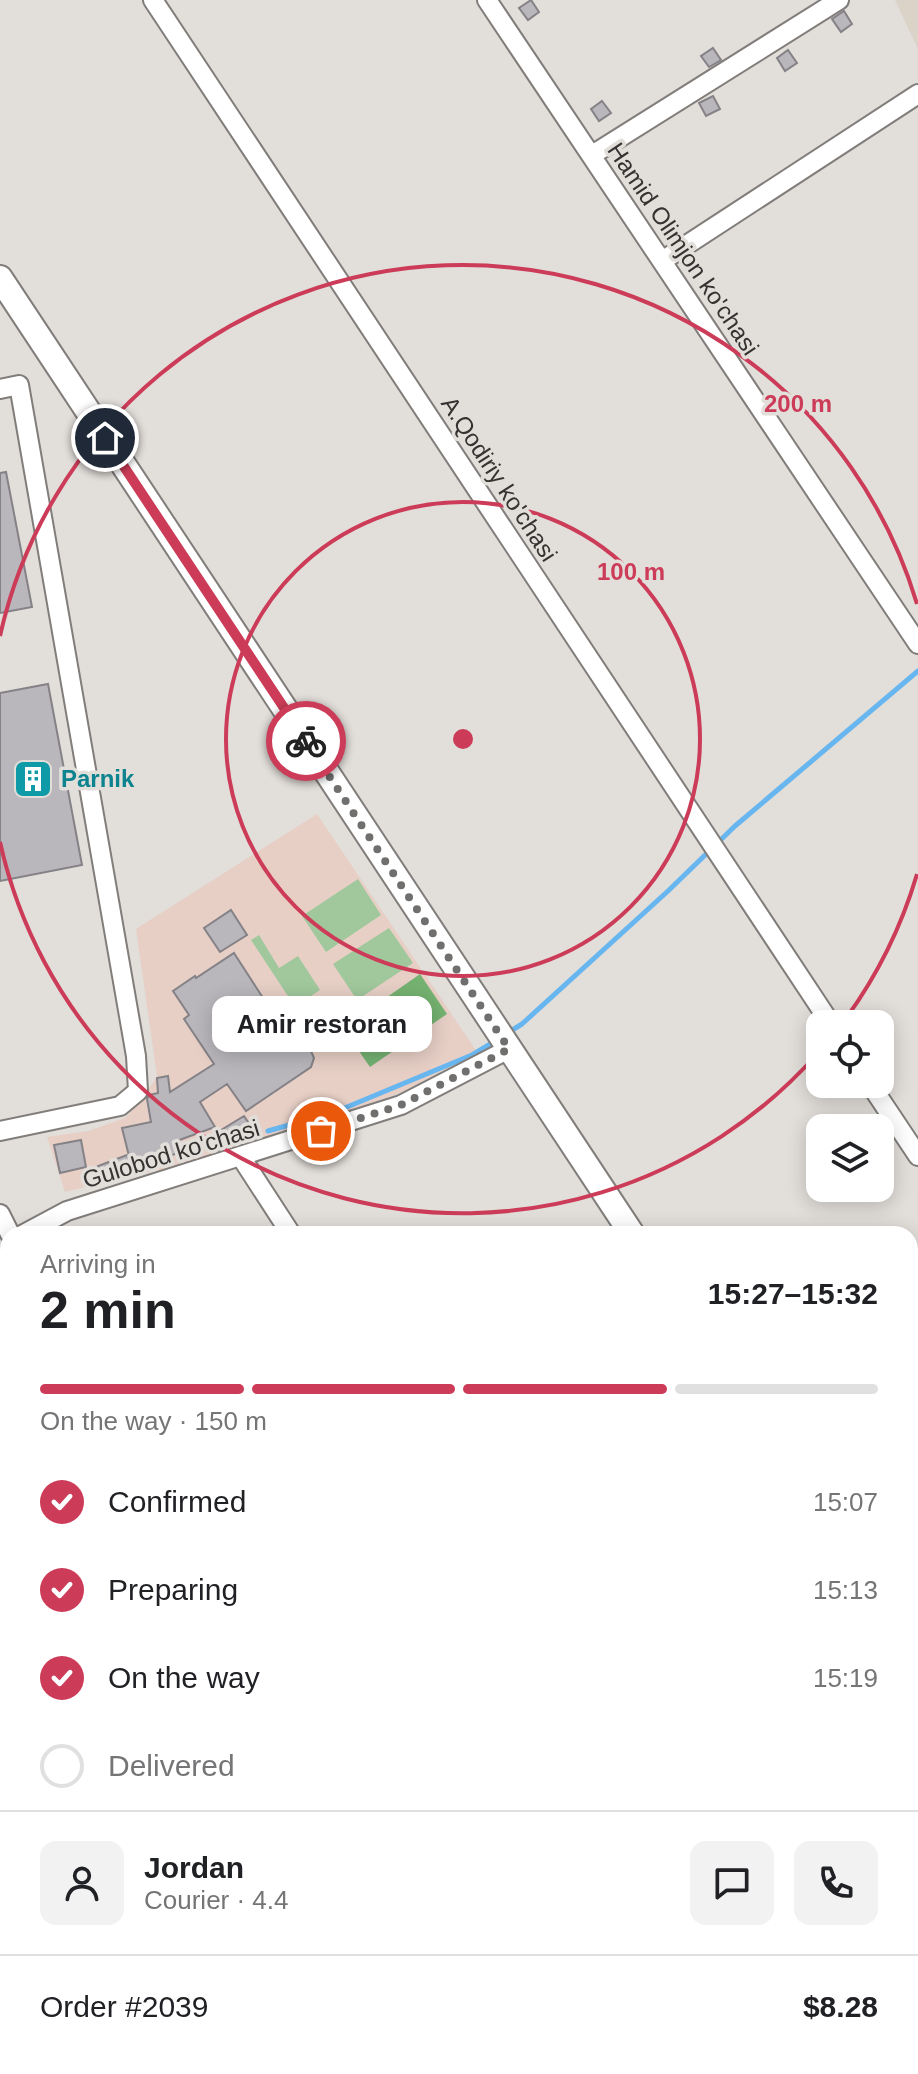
<!DOCTYPE html>
<meta charset="utf-8">
<style>
:root{--surface:#fff;--page:#f2f2f2;--text:#202124;--muted:#757577;--line:#e0e0e0;--accent:#cc3c58}
body{margin:0;font-family:Helvetica,sans-serif;background:var(--page);color:var(--text);height:100vh;display:flex;flex-direction:column;font-size:30px;white-space:nowrap}
*{box-sizing:border-box;margin:0}
p{font-size:26px;color:var(--muted)}
.icon{flex:none;width:44px;height:44px;fill:none;stroke:currentColor;stroke-width:2;stroke-linecap:round;stroke-linejoin:round}
.map{position:relative;flex:1;overflow:hidden}
.drawer{position:absolute;left:0px;top:1226px;width:918px;height:848px;display:flex;flex-direction:column;background:var(--surface);border-radius:24px 24px 0 0;box-shadow:0 4px 20px #0003}
.drawer>*{flex:none}
.buttons{position:absolute;left:806px;top:1010px;display:grid;gap:16px}
.buttons a{display:grid;place-items:center;width:88px;height:88px;border-radius:16px;background:var(--surface);box-shadow:0 4px 20px #0003;font-size:40px}
.pin{position:absolute;display:grid;place-items:center;width:68px;height:68px;color:#fff;margin:-34px;border:4px solid #fff;border-radius:50%;box-shadow:0 2px 8px #0007}
.courier{position:absolute;display:grid;place-items:center;width:80px;height:80px;margin:-40px;border:6px solid #cc3c58;border-radius:50%;background:#fff;color:#222;box-shadow:0 2px 10px #0007}
.bubble{position:absolute;height:56px;border-radius:16px;background:var(--surface);box-shadow:0 4px 20px #0003;font-size:26px;font-weight:600;line-height:56px;text-align:center}
.headline em{font-style:normal;font-weight:600}
.headline div{display:flex;flex-direction:column-reverse}
.headline{display:flex;align-items:center;justify-content:space-between;height:136px;padding:0 40px}
h1{font-size:52px;font-weight:600;line-height:60px}
.bar{display:grid;grid-template-columns:repeat(4,1fr);gap:12px 8px;align-content:center;height:96px;padding:0 40px}
.bar i{height:10px;border-radius:6px;background:var(--line)}
.bar .selected{background:var(--accent)}
.bar p{grid-column:span 4}
.line{display:flex;align-items:center;gap:20px;padding:0 40px;border-top:2px solid var(--line)}
.line div{flex:1}
.round{display:grid;place-items:center;flex:none;width:84px;height:84px;border-radius:16px;background:var(--page)}
ol{padding:0 40px;list-style:none}
li{display:flex;align-items:center;gap:24px;height:88px}
li p{margin-inline-start:auto}
li .icon{padding:8px;border-radius:50%;background:var(--accent);color:#fff;stroke-width:4}
li:last-child{color:var(--muted)}
li i{width:44px;height:44px;border:4px solid var(--line);border-radius:50%}
.map>svg:first-child{display:block}
.commercial{fill:#e7cfc6}
.built{fill:#dbd2c8}
.green{fill:#a1c89d}
.forest{fill:#75b271}
.lines{fill:none;stroke-linecap:round;stroke-linejoin:round}
.stream{stroke:#68b6ef;stroke-width:5}
.building{fill:#b9b7bb;stroke:#848286;stroke-width:2}
.minor-casing{stroke:#817d7a;stroke-width:22}
.tertiary-casing{stroke:#817d7a;stroke-width:26}
.secondary-casing{stroke:#817d7a;stroke-width:28}
.minor{stroke:#fff;stroke-width:18}
.tertiary{stroke:#fff;stroke-width:22}
.secondary{stroke:#fff;stroke-width:24}
.done{stroke:#716f6d;stroke-width:8;stroke-dasharray:0 14.4}
.route{stroke:#cc3c58;stroke-width:10}
.ring{fill:none;stroke:#cc3c58;stroke-width:4}
.labels{text-anchor:middle;stroke-width:7;stroke-linejoin:round;paint-order:stroke}
.street-label{font-size:24px;fill:#343332;stroke:#e2deda}
.culture-label{font-size:24px;font-weight:bold;fill:#0d838f;stroke:#e2deda;text-anchor:start}
.centre{fill:#cc3c58;stroke:#e2deda;stroke-width:4}
.ring-label{font-size:24px;text-anchor:middle;font-weight:bold;fill:#cc3c58;stroke:#e2deda;stroke-width:7;stroke-linejoin:round;paint-order:stroke}
</style>
<div class="map">
<svg width="918" height="2074" viewBox="0 0 918 2074">
<rect width="100%" height="100%" fill="#e2deda"/>
<path class="commercial" d="M317,814L477,1052L402,1092L221,1156L65,1192L47,1137L88,1131L125,1118L142,1100L157,1076L136,929Z"/>
<path class="built" d="M895,0H918V49Z"/>
<path class="green" d="M358,879L381,915L326,952L302,916Z
M389,928L413,963L357,1000L333,964Z
M259,935L279,968L298,956L320,990L302,1002L315,1023L309,1028L251,940Z"/>
<path class="forest" d="M420,974L447,1014L370,1067L343,1028Z"/>
<g class="lines">
<path class="stream" d="M509,1032L522,1024L668,891L735,826L918,671
M268,1131L335,1112L472,1055L497,1040"/>
</g>
<path class="building" d="M531,0L539,12L528,20L519,8Z
M844,11L852,24L841,32L832,19Z
M713,48L721,60L709,67L701,56Z
M788,50L797,63L785,71L777,58Z
M713,96L720,109L706,116L699,103Z
M602,101L611,113L599,121L591,109Z
M6,472L32,607L0,613V473Z
M48,684L82,865L0,881V693Z
M231,910L247,935L220,952L204,928Z
M234,953L294,1046L300,1045L307,1046L311,1051L314,1058L311,1067L246,1111L227,1084L200,1102L215,1127L174,1142L176,1154L131,1164L122,1128L151,1122L147,1099L149,1095L158,1093L157,1078L168,1076L170,1092L214,1064L184,1019L189,1015L173,991L195,976L196,978Z
M244,1116L254,1131L229,1147L216,1151L208,1138Z
M81,1140L86,1167L60,1173L54,1145Z
M127,1155L132,1168L103,1179L98,1166Z"/>
<g class="lines">
<defs>
<path id="minor" d="M153,0L831,1024
M487,0L918,644
M592,155L839,0
M662,261L918,94
M0,389L19,385L136,1056L138,1091L120,1106L0,1131
M870,1084L918,1156
M241,1157L291,1234
M0,1214L10,1234
M24,1234L67,1211L401,1105L509,1049
M0,1300L8,1313
M0,1818L8,1831
M496,2066L501,2074
M834,2066L840,2074"/>
<path id="tertiary" d="M910,1564L918,1559
M143,2074L156,2066"/>
<path id="secondary" d="M0,278L632,1234
M910,1657L918,1669"/>
</defs>
<use href="#minor" class="minor-casing"/>
<use href="#tertiary" class="tertiary-casing"/>
<use href="#secondary" class="secondary-casing"/>
<use href="#minor" class="minor"/>
<use href="#tertiary" class="tertiary"/>
<use href="#secondary" class="secondary"/>
</g>
<g class="lines">
<path class="done" d="M306,741L509,1049L401,1105L321,1131"/>
<path class="route" d="M105,438L306,741"/>
</g>
<g class="ring">
<circle cx="463" cy="739" r="237"/>
<path d="M917 874A474 474 0 0 1 844 1021M818 1053A474 474 0 0 1 0 842M0 636A474 474 0 0 1 917 604"/>
</g>
<defs>
<symbol id="building-square" viewBox="-11 -11 22 22"><rect x="-9" y="-9" width="18" height="18" rx="4" fill="#0f9aa8" stroke="#e2deda"/><path d="M-4-6H4V6H1V3H-1V6H-4ZM-2.5-4.3h1.7v1.8h-1.7ZM.8-4.3h1.7v1.8H.8ZM-2.5-1h1.7V.8h-1.7ZM.8-1h1.7V.8H.8Z" fill="#fff"/></symbol>
</defs>
<g fill-rule="evenodd">
<use href="#building-square" x="11" y="757" width="44" height="44"/>
</g>
<g class="labels">
<g class="street-label">
<text transform="translate(683 249) rotate(56)" y="8">Hamid Olimjon ko'chasi</text>
<text transform="translate(499 479) rotate(57)" y="8">A.Qodiriy ko'chasi</text>
<text transform="translate(171 1154) rotate(-17)" y="8">Gulobod ko'chasi</text>
</g>
<g class="culture-label">
<text x="61" y="787">Parnik</text>
</g>
</g>
<circle cx="463" cy="739" r="12" class="centre"/>
<g class="ring-label">
<text x="798" y="412">200 m</text>
<text x="631" y="580">100 m</text>
</g>
</svg>
<div class="buttons">
<a><svg class="icon" aria-label="locate" viewBox="0 0 24 24"><circle cx="12" cy="12" r="6"/><path d="M12 2v4M12 18v4M2 12h4M18 12h4"/></svg></a>
<a><svg class="icon" aria-label="layers" viewBox="0 0 24 24"><path d="M12 4l9 5-9 5-9-5zM3 14l9 5 9-5"/></svg></a>
</div>
<div class="pin" style="left:321px;top:1131px;background:#ea580c"><svg class="icon" aria-label="bag" viewBox="0 0 24 24"><path d="M5 8h14l-1 12H6zM9 8a3 3 0 0 1 6 0"/></svg></div>
<div class="pin" style="left:105px;top:438px;background:#1f2937"><svg class="icon" aria-label="home" viewBox="0 0 24 24"><path d="M3 11l9-7 9 7M6 9v11h12V9"/></svg></div>
<div class="courier" style="left:306px;top:741px"><svg class="icon" aria-label="bike" viewBox="0 0 24 24"><circle cx="6" cy="16" r="4"/><circle cx="18" cy="16" r="4"/><path d="M6 16l4-8h5l3 8M10 8l3 8H6M13 5h3"/></svg></div>
<div class="bubble" style="left:212px;top:996px;width:220px">Amir restoran</div>
<section class="drawer">
<div class="headline"><div><h1>2 min</h1><p>Arriving in</p></div><em>15:27–15:32</em></div>
<div class="bar"><i class="selected"></i><i class="selected"></i><i class="selected"></i><i></i><p>On the way · 150 m</p></div>
<ol>
<li><svg class="icon" aria-label="check" viewBox="0 0 24 24"><path d="M5 12l5 5 9-10"/></svg>Confirmed<p>15:07</p></li>
<li><svg class="icon" aria-label="check" viewBox="0 0 24 24"><path d="M5 12l5 5 9-10"/></svg>Preparing<p>15:13</p></li>
<li><svg class="icon" aria-label="check" viewBox="0 0 24 24"><path d="M5 12l5 5 9-10"/></svg>On the way<p>15:19</p></li>
<li><i></i>Delivered</li>
</ol>
<div class="line" style="height:144px"><a class="round"><svg class="icon" aria-label="person" viewBox="0 0 24 24"><circle cx="12" cy="8" r="4"/><path d="M4 21q1-7 8-7t8 7"/></svg></a><div><b>Jordan</b><p>Courier · 4.4</p></div><a class="round"><svg class="icon" aria-label="chat" viewBox="0 0 24 24"><path d="M4 5h16v11H9l-5 4z"/></svg></a><a class="round"><svg class="icon" aria-label="phone" viewBox="0 0 24 24"><path d="M5 4h4l2 5-3 2q2 4 5 5l2-3 5 2v4C11 20 4 13 5 4z"/></svg></a></div>
<div class="line" style="height:104px"><div>Order #2039</div><b>$8.28</b></div>
</section>
</div>
